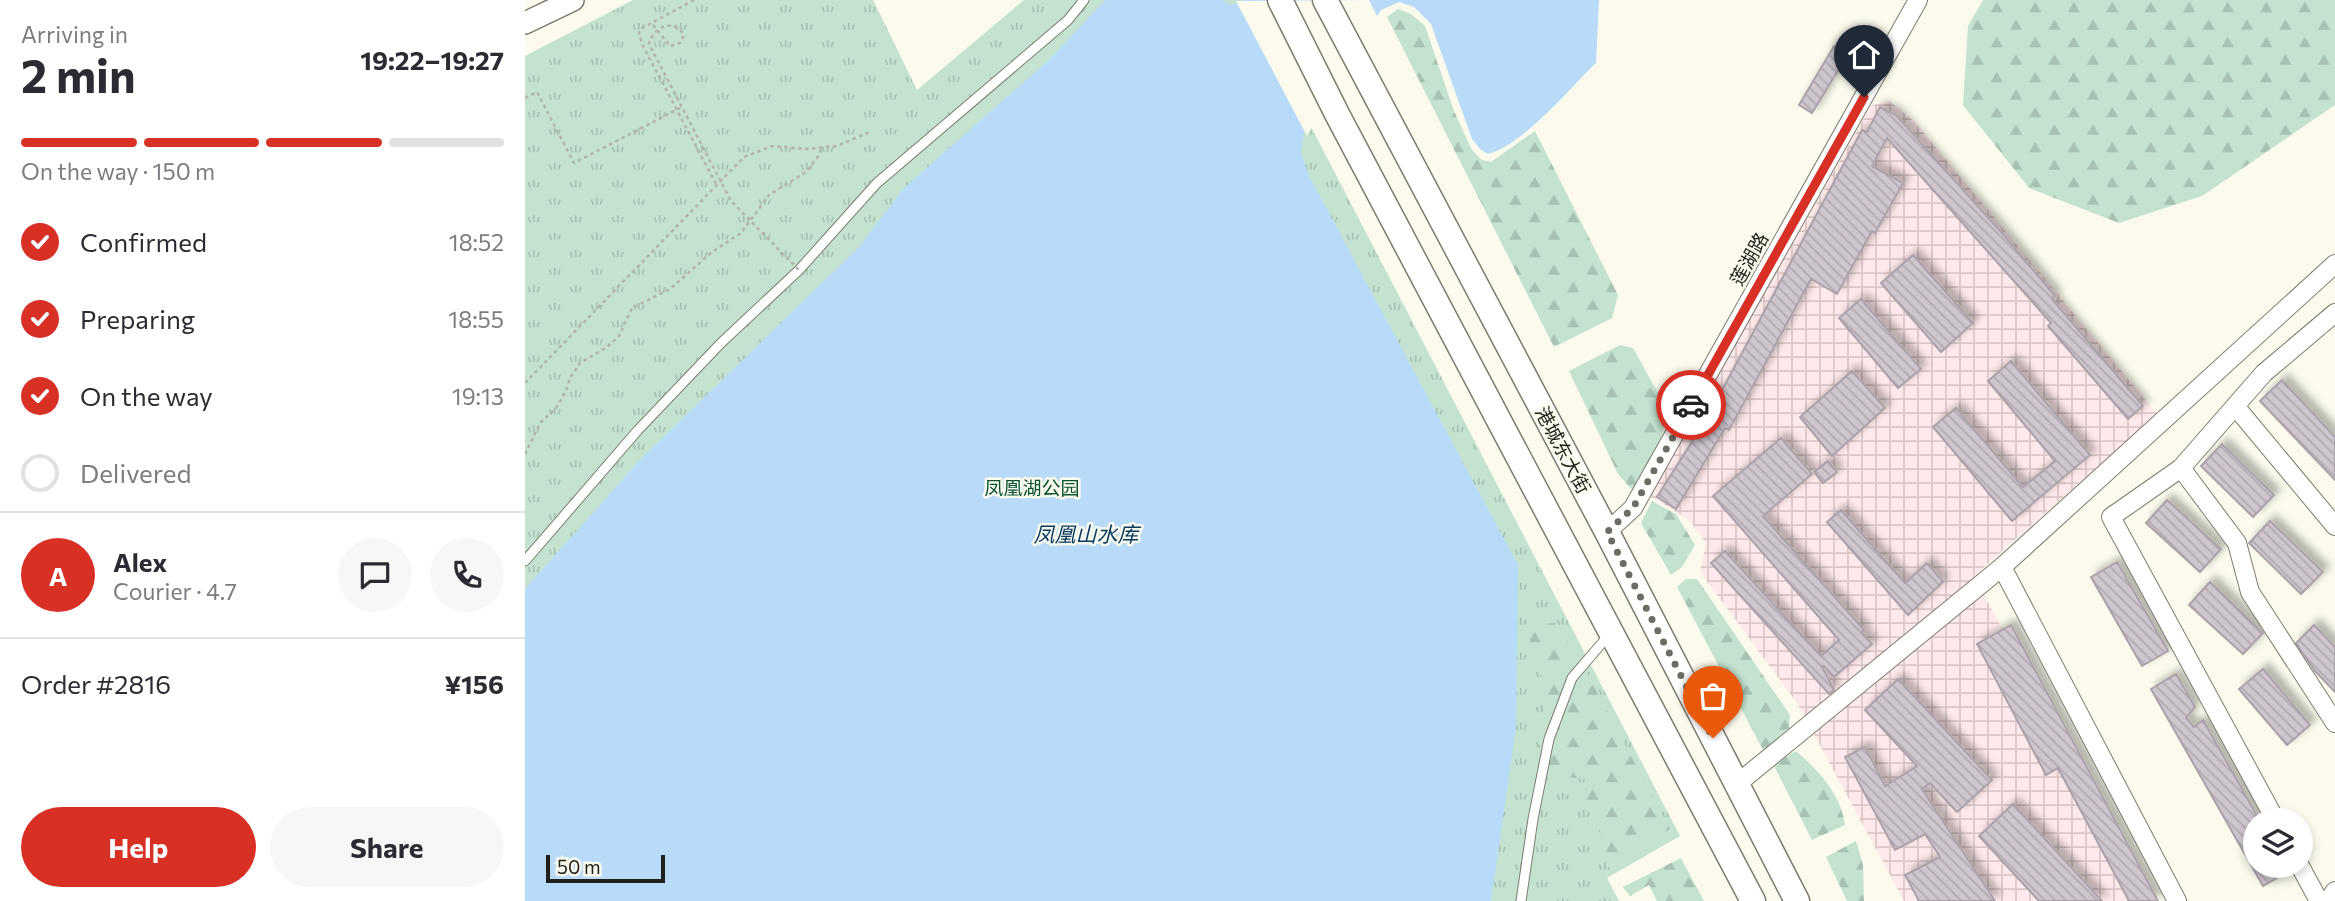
<!DOCTYPE html>
<meta charset="utf-8">
<style>
:root{--surface:#fff;--page:#f7f7f7;--text:#2b2b33;--muted:#7c7c81;--line:#e1e1e2;--accent:#d93025}
body{margin:0;font-family:Commissioner,"Noto Sans SC",sans-serif;background:var(--page);color:var(--text);height:100vh;display:flex;flex-direction:column;font-size:26px;white-space:nowrap}
*{box-sizing:border-box;margin:0}
p{font-size:23px;color:var(--muted)}
.icon{flex:none;width:38px;height:38px;fill:none;stroke:currentColor;stroke-width:2;stroke-linecap:round;stroke-linejoin:round}
.map{position:relative;flex:1;overflow:hidden}
.side{display:flex;flex-direction:column;background:var(--surface);width:525px}
.side>*{flex:none}
.fabs{position:absolute;left:1718px;top:808px;display:grid;gap:14px}
.fabs a{display:grid;place-items:center;width:70px;height:70px;border-radius:50%;background:var(--surface);box-shadow:0 4px 10px #0003;font-size:35px}
.scale{position:absolute;left:21px;bottom:18px;width:119px;box-sizing:border-box;padding-left:7px;border:4px solid #201f1b;border-top:0;font-size:19px;line-height:24px;white-space:nowrap;color:#201f1b;-webkit-text-stroke:5px #fbfaed;paint-order:stroke}
.pin{position:absolute;display:grid;place-items:center;width:60px;height:60px;color:#fff;margin:-72px -30px;border-radius:50% 50% 50% 0;rotate:-45deg;box-shadow:0 0 7px #0007}
.pin .icon{rotate:45deg}
.courier{position:absolute;display:grid;place-items:center;width:70px;height:70px;margin:-35px;border:5px solid #d93025;border-radius:50%;background:#fff;color:#222;box-shadow:0 2px 9px #0007}
.summary em{font-style:normal;font-weight:700}
.summary div{display:flex;flex-direction:column-reverse}
.summary{display:flex;align-items:center;justify-content:space-between;height:119px;padding:0 21px}
h1{font-size:46px;font-weight:700;line-height:52px}
.bar{display:grid;grid-template-columns:repeat(4,1fr);gap:10px 7px;align-content:center;height:84px;padding:0 21px}
.bar i{height:9px;border-radius:5px;background:var(--line)}
.bar .current{background:var(--accent)}
.bar p{grid-column:span 4}
.line{display:flex;align-items:center;gap:18px;padding:0 21px;border-top:2px solid var(--line)}
.line div{flex:1}
.round{display:grid;place-items:center;flex:none;width:74px;height:74px;border-radius:37px;background:var(--page)}
ol{padding:0 21px;list-style:none}
li{display:flex;align-items:center;gap:21px;height:77px}
li p{margin-inline-start:auto}
li .icon{padding:7px;border-radius:50%;background:var(--accent);color:#fff;stroke-width:4}
li:last-child{color:var(--muted)}
li i{width:38px;height:38px;border:4px solid var(--line);border-radius:50%}
.action{display:flex;gap:14px;margin-top:auto;padding:14px 21px}
.action a{flex:1;height:80px;border-radius:42px;background:var(--accent);color:#fff;font-size:28px;font-weight:700;line-height:80px;text-align:center}
.action a+a{background:var(--page);color:var(--text)}
main{display:flex;flex:1;min-height:0}
.map>svg:first-child{display:block}
.industrial{fill:url(#industrial-grid)}
.grass{fill:url(#grass-tufts)}
.forest{fill:url(#forest-firs)}
.water{fill:#b9dbfa}
.pier{fill:#fbfaed}
.building{fill:url(#building-back-hatch);stroke:#aaa1a9;stroke-width:2;filter:url(#shadow)}
.lines{fill:none;stroke-linecap:round;stroke-linejoin:round}
.service-casing{stroke:#7d7b70;stroke-width:11}
.minor-casing{stroke:#7d7b70;stroke-width:20}
.tertiary-casing{stroke:#7d7b70;stroke-width:24}
.secondary-casing{stroke:#7d7b70;stroke-width:27}
.path{stroke:#b4b3a9;stroke-width:2.5;stroke-dasharray:3.5 3.5;stroke-linecap:butt}
.service{stroke:#fff;stroke-width:9}
.minor{stroke:#fff;stroke-width:18}
.tertiary{stroke:#fff;stroke-width:21}
.secondary{stroke:#fff;stroke-width:24}
.path-bridge{stroke:#b4b3a9;stroke-width:2.5;stroke-dasharray:3.5 3.5;stroke-linecap:butt}
.done{stroke:#6d6c64;stroke-width:7;stroke-dasharray:0 12.6}
.route{stroke:#d93025;stroke-width:9}
.labels{text-anchor:middle;stroke-width:5;stroke-linejoin:round;paint-order:stroke}
.street-label{font-size:19px;fill:#201f1b;stroke:#fbfaed}
.park-label{font-size:19px;fill:#055233;stroke:#fbfaed}
.water-label{font-size:21px;font-style:italic;fill:#053c63;stroke:#fbfaed}
</style>
<main>
<section class="side">
<div class="summary"><div><h1>2 min</h1><p>Arriving in</p></div><em>19:22–19:27</em></div>
<div class="bar"><i class="current"></i><i class="current"></i><i class="current"></i><i></i><p>On the way · 150 m</p></div>
<ol>
<li><svg class="icon" aria-label="check" viewBox="0 0 24 24"><path d="M5 12l5 5 9-10"/></svg>Confirmed<p>18:52</p></li>
<li><svg class="icon" aria-label="check" viewBox="0 0 24 24"><path d="M5 12l5 5 9-10"/></svg>Preparing<p>18:55</p></li>
<li><svg class="icon" aria-label="check" viewBox="0 0 24 24"><path d="M5 12l5 5 9-10"/></svg>On the way<p>19:13</p></li>
<li><i></i>Delivered</li>
</ol>
<div class="line" style="height:126px"><b class="round" style="background:var(--accent);color:#fff">A</b><div><b>Alex</b><p>Courier · 4.7</p></div><a class="round"><svg class="icon" aria-label="chat" viewBox="0 0 24 24"><path d="M4 5h16v11H9l-5 4z"/></svg></a><a class="round"><svg class="icon" aria-label="phone" viewBox="0 0 24 24"><path d="M5 4h4l2 5-3 2q2 4 5 5l2-3 5 2v4C11 20 4 13 5 4z"/></svg></a></div>
<div class="line" style="height:91px"><div>Order #2816</div><b>¥156</b></div>
<div class="action"><a>Help</a><a>Share</a></div>
</section>
<div class="map">
<svg width="1810" height="901" viewBox="0 0 1810 901">
<defs>
<pattern id="industrial-grid" width="8" height="8" patternUnits="userSpaceOnUse" patternTransform="scale(1.75)"><rect width="8" height="8" fill="#ffe9ea"/><path d="M0 4h8M4 0v8" fill="none" stroke="#dac7c8"/></pattern>
<pattern id="grass-tufts" width="24" height="20" patternUnits="userSpaceOnUse" patternTransform="scale(1.75)"><rect width="24" height="20" fill="#c3e3d0"/><path d="M3 7l-1-3M5 7V3M7 7l1-3M15 17l-1-3M17 17v-4M19 17l1-3" fill="none" stroke="#a7c2b2"/></pattern>
<pattern id="forest-firs" width="22" height="20" patternUnits="userSpaceOnUse" patternTransform="scale(1.75)"><rect width="22" height="20" fill="#c3e3d0"/><path d="M5 1l3.5 6h-7zM16 11l3.5 6h-7z" fill="#a7c2b2"/></pattern>
<pattern id="building-back-hatch" width="6" height="6" patternUnits="userSpaceOnUse" patternTransform="scale(1.75)"><rect width="6" height="6" fill="#cfc5ce"/><path d="M-1 5l2 2M0 0l6 6M5-1l2 2" fill="none" stroke="#b1a9b0"/></pattern>
<filter id="shadow"><feDropShadow dx="6" dy="-6" stdDeviation="3.5" flood-color="#0004"/></filter>
</defs>
<rect width="100%" height="100%" fill="#fbfaed"/>
<path class="industrial" d="M1363,100L1389,121L1632,414L1449,576L1622,901H1379L1272,703L1175,572L1181,543L1164,520L1125,496L1346,106Z"/>
<path class="grass" d="M108,0H348L392,90L499,0H720L1155,836L1082,878L1094,901H0V56Z"/>
<path class="forest" d="M1458,0H1810V105L1677,196L1594,223L1504,188L1438,105L1443,26Z
M873,9L886,14L900,26L929,111L947,150L957,160L966,162L1010,131L1093,295L1087,318L1029,347L862,17Z
M1095,345L1108,348L1143,411L1133,449L1107,490L1093,474L1044,371Z
M1127,501L1151,514L1170,545L1157,567L1146,575L1116,523Z
M1161,579H1172L1265,715L1264,728L1238,750L1152,587Z
M1030,623L1051,653L1145,829L1083,868L1077,853L1074,816L1059,805L1061,779L1010,773L1021,689L1004,637L1009,624Z
M1271,751C1293,770 1316,794 1320,825L1287,840L1248,764Z
M1331,841L1338,865L1339,901H1322L1301,857Z
M1156,858L1179,901H1132L1124,885L1105,896L1098,887Z"/>
<path class="water" d="M580,0H696C702,4 712,8 717,0H1074L1071,63C1044,89 998,145 963,154L955,149L947,139L906,24L889,7L874,2L856,10L779,133L776,153L784,176L993,565L991,727L966,901H0V589L116,459L334,247L379,188L524,60Z"/>
<path class="pier" d="M844,0L854,20L782,136L711,1Z"/>
<path class="building" d="M1309,46L1323,54L1287,113L1274,105Z
M1355,107L1371,115L1476,232L1530,296L1527,299L1618,406L1603,419L1523,326L1526,323L1362,138L1347,166L1378,183L1350,233L1347,231L1312,294L1286,279L1204,430L1200,428L1151,509L1132,497L1182,418L1337,130L1342,132Z
M1388,255L1448,323L1416,352L1356,283Z
M1336,299L1396,369L1373,388L1314,318Z
M1486,361L1565,455L1487,521L1408,427L1431,408L1498,487L1530,461L1463,381Z
M1327,371L1360,408L1307,456L1275,417Z
M1757,380L1810,437V480L1735,401Z
M1256,438L1287,474L1238,516L1339,630L1336,632L1347,644L1309,677L1299,666L1297,667L1309,690L1304,694L1186,563L1200,551L1296,656L1314,640L1188,496Z
M1697,444L1749,495L1728,517L1676,466Z
M1303,461L1312,472L1298,483L1289,472Z
M1642,500L1696,549L1675,572L1621,523Z
M1316,510L1380,583L1402,563L1418,582L1383,615L1302,522Z
M1745,521L1798,572L1776,594L1724,543Z
M1592,562L1643,651L1617,666L1566,577Z
M1685,582L1738,633L1718,654L1664,605Z
M1486,625L1633,901H1604L1533,768L1521,775L1452,644Z
M1789,625L1810,647V692L1790,671L1771,643Z
M1738,669L1785,725L1762,745L1714,689Z
M1651,674L1670,707L1661,718L1669,727L1678,720L1731,814V866H1764L1765,870L1738,886L1626,689Z
M1373,679L1467,780L1432,812L1405,783L1397,789L1470,901H1394L1380,875L1415,857L1400,834L1370,850L1320,757L1340,747L1360,786L1392,766L1340,710Z
M1488,804L1577,901H1514L1454,836Z"/>
<g class="lines">
<defs>
<path id="service" d="M0,561L113,430L196,343L274,270L352,183L543,20L559,0
M996,901L1008,819L1024,739L1047,678L1083,636"/>
<path id="minor" d="M1710,406L1810,526
M1656,468L1712,543L1725,592L1810,723
M1082,532L1108,508L1393,0
M1477,567L1810,264
M1212,784L1477,567L1652,901
M1751,821L1586,517L1656,468L1739,373L1810,313
M1775,866L1794,901
M1803,901L1810,891"/>
<path id="tertiary" d="M0,23L48,0"/>
<path id="secondary" d="M755,0L812,114L1228,901
M800,0L1082,532L1272,901"/>
</defs>
<use href="#service" class="service-casing"/>
<use href="#minor" class="minor-casing"/>
<use href="#tertiary" class="tertiary-casing"/>
<use href="#secondary" class="secondary-casing"/>
<path class="path" d="M169,0L117,28L114,33L117,44L191,184
M0,383L219,157L247,146L282,149L312,146L347,131
M0,454L15,423L31,408L41,391L45,378L55,363L82,347L94,336L107,308L145,289L187,252L216,233L244,195L281,172L292,158L297,148"/>
<use href="#service" class="service"/>
<use href="#minor" class="minor"/>
<use href="#tertiary" class="tertiary"/>
<use href="#secondary" class="secondary"/>
<path class="path-bridge" d="M128,25L145,46L155,43L159,35C149,17 127,28 124,44L206,201L274,270
M0,98L12,92L49,163L157,107"/>
</g>
<g class="lines">
<path class="done" d="M1166,405L1108,508L1082,532L1188,738"/>
<path class="route" d="M1166,405L1339,97"/>
</g>
<g class="labels">
<g class="street-label">
<text transform="translate(1224 259) rotate(-61)" y="7">莲湖路</text>
<text transform="translate(1038 450) rotate(62)" y="7">港城东大街</text>
</g>
<g class="park-label">
<text x="507" y="495">凤凰湖公园</text>
</g>
<g class="water-label">
<text x="561" y="542">凤凰山水库</text>
</g>
</g>
</svg>
<div class="fabs">
<a><svg class="icon" aria-label="layers" viewBox="0 0 24 24"><path d="M12 4l9 5-9 5-9-5zM3 14l9 5 9-5"/></svg></a>
</div>
<div class="scale">50 m</div>
<div class="pin" style="left:1188px;top:738px;background:#ea580c"><svg class="icon" aria-label="bag" viewBox="0 0 24 24"><path d="M5 8h14l-1 12H6zM9 8a3 3 0 0 1 6 0"/></svg></div>
<div class="pin" style="left:1339px;top:97px;background:#1f2937"><svg class="icon" aria-label="home" viewBox="0 0 24 24"><path d="M3 11l9-7 9 7M6 9v11h12V9"/></svg></div>
<div class="courier" style="left:1166px;top:405px"><svg class="icon" aria-label="car" viewBox="0 0 24 24"><path d="M5 17H2v-5l4-1 3-4h7l3 4 3 1v5h-3M9 17h6M6 11h13"/><circle cx="7" cy="17" r="2"/><circle cx="17" cy="17" r="2"/></svg></div>
</div>
</main>
